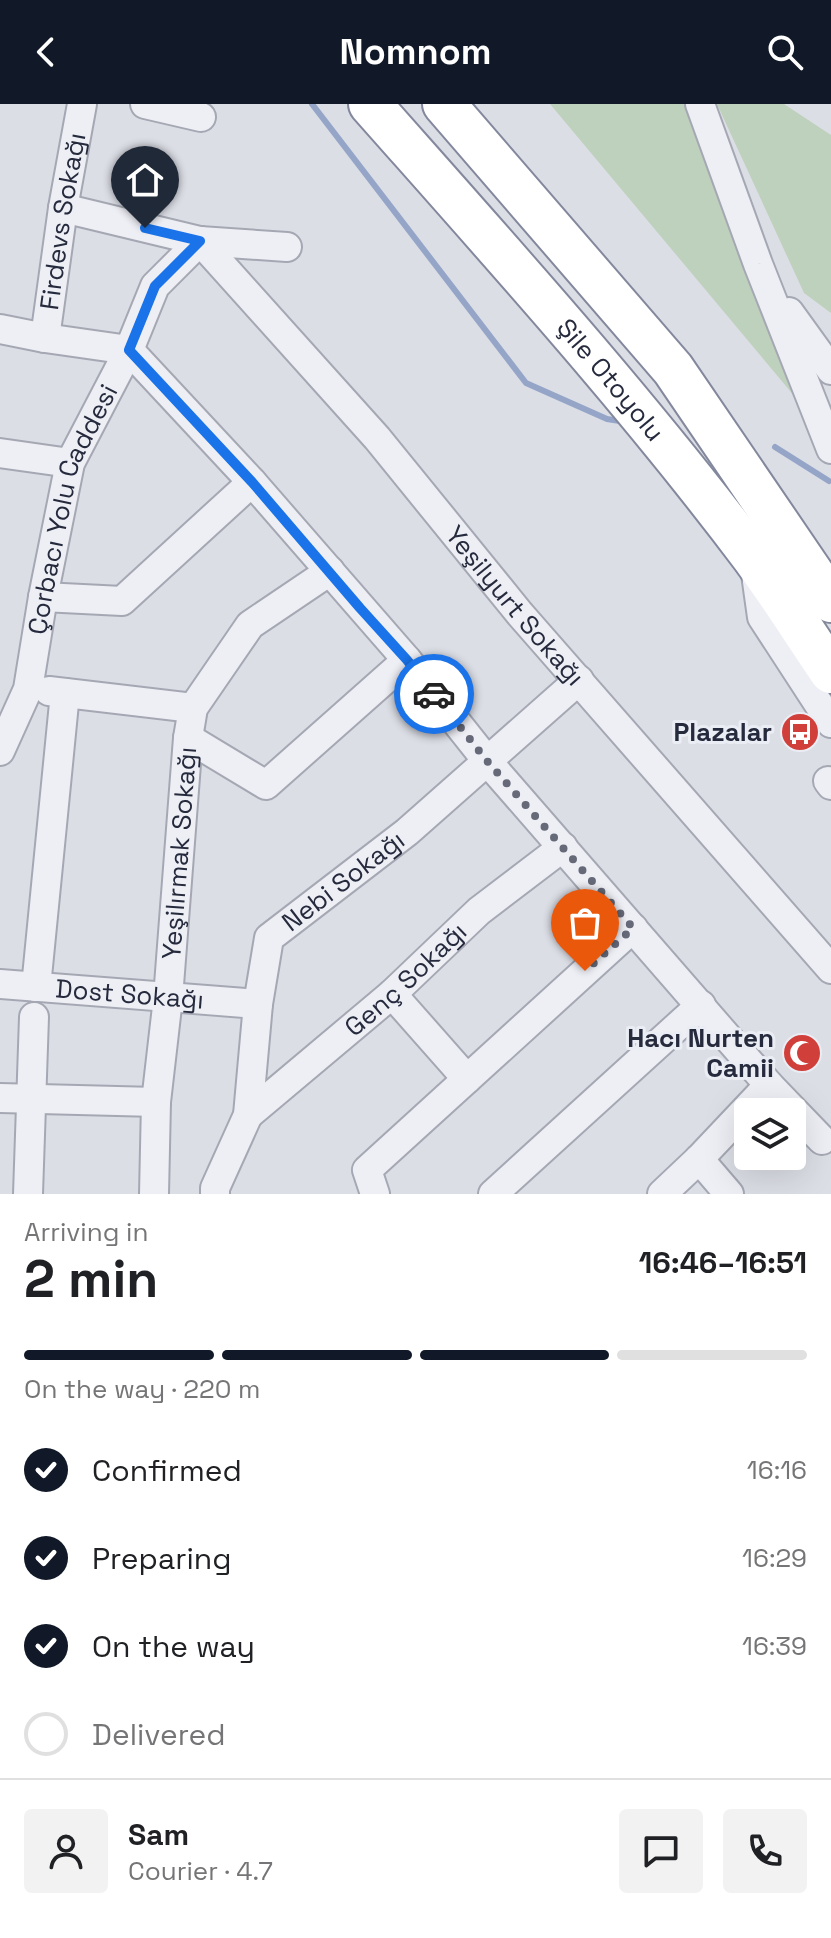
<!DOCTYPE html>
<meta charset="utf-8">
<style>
:root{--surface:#fff;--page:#f2f2f2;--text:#202124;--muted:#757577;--line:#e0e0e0;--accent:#111827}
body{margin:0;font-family:"Space Grotesk",sans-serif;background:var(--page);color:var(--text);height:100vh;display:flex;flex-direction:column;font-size:30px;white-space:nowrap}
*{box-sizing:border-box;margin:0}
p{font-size:26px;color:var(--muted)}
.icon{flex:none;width:44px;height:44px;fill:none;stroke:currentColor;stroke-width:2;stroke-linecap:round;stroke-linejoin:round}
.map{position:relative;height:1090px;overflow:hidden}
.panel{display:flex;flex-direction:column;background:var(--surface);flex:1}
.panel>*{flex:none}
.fabs{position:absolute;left:734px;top:994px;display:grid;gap:16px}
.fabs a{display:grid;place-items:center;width:72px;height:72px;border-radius:8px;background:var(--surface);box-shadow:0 8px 32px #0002;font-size:40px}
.pin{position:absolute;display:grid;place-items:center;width:68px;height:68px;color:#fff;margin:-82px -34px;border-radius:50% 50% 50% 0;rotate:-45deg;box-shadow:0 0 8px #0007}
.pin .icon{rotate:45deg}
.courier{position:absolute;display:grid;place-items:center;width:80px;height:80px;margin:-40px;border:6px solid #1a73e8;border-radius:50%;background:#fff;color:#222;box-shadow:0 2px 10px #0007}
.overview em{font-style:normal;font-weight:800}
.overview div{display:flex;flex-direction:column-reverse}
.overview{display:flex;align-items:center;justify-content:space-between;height:136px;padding:0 24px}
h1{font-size:52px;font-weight:800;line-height:60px}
.bar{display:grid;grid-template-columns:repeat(4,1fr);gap:12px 8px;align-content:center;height:96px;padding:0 24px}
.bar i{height:10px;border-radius:6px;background:var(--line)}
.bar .active{background:var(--accent)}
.bar p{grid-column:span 4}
.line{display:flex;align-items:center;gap:20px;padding:0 24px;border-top:2px solid var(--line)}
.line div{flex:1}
.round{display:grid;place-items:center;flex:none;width:84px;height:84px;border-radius:8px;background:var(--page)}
ol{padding:0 24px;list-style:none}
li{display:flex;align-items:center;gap:24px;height:88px}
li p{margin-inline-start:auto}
li .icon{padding:8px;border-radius:50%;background:var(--accent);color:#fff;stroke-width:4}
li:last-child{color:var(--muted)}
li i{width:44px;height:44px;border:4px solid var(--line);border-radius:50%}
header{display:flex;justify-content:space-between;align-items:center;height:104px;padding:0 24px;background:var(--accent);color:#fff;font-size:36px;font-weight:800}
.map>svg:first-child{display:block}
.green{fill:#bed1bc}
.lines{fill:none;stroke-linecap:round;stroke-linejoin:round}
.stream{stroke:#95a5c8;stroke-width:6}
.minor-casing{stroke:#a5a8b3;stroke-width:32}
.highway-casing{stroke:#83889d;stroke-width:46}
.minor{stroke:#eeeff5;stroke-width:28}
.highway{stroke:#fff;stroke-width:42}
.done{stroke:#656978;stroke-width:8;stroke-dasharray:0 14.4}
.route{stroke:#1a73e8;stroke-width:10}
.labels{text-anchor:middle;stroke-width:6;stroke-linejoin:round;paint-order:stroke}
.street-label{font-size:26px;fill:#252a3d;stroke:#ebedf4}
.poi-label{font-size:26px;font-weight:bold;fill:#252a3d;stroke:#ebedf4;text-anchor:end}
</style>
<header><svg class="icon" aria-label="back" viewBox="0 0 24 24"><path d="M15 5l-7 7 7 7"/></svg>Nomnom<svg class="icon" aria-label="search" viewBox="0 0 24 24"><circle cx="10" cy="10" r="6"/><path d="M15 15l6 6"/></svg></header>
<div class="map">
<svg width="831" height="1090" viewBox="0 0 831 1090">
<rect width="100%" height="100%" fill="#dcdee6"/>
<path class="green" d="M550,0H684L801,300Z
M717,0H784L831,31V209L804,189Z"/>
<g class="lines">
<path class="stream" d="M312,0L526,279L607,315L626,318
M775,343L829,377"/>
<defs>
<g id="minor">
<path d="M145,0L201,13"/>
<path d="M700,0L758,160L831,345"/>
<path d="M63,104L200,137L287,143"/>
<path id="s1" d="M200,137L377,334L520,510L831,865"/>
<path d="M789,208L831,266"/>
<path d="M0,225L45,234L129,246L252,378L407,556L488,658L769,981L822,1036"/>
<path id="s2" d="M45,234L63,104L82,0"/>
<path d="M0,349L70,359"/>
<path d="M755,463L762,513L831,619"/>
<path d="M43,493L122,497L252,378"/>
<path d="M49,587L193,604"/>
<path d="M188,634L266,681L407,556"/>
<path id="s3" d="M0,647L28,585L43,493L70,359L129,246L155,182L200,137"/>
<path d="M828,677L831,681"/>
<path id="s4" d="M0,880L258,900"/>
<path d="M36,883L65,589"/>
<path d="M392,890L467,975"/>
<path d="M0,994L156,998"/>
<path id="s5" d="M248,1011L392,890L479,807L563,743"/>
<path d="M699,1055L729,1090"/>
<path d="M28,1090L34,913"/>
<path id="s6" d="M154,1090L156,998L168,894L188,634L193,604L250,521L330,467"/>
<path id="s7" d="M215,1090V1084L248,1011L258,900L269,834L407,728L579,576"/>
<path d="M375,1090L367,1066L633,824"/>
<path d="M493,1090L701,901"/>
<path d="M662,1090L699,1055L769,981"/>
</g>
<g id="highway">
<path id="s8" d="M370,0C501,148 634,295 753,453C780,490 805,530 831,568"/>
<path d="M444,0L673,265L831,497"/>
</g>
</defs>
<use href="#minor" class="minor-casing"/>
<use href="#highway" class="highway-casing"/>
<use href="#minor" class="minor"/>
<use href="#highway" class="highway"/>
</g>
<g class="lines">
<path class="done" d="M434,590L488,658L633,824L585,867"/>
<path class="route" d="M145,124L200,137L155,182L129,246L252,378L360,504L407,556L434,590"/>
</g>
<defs>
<symbol id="bus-disc" viewBox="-11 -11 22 22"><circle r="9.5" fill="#d13f3b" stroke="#ebedf4"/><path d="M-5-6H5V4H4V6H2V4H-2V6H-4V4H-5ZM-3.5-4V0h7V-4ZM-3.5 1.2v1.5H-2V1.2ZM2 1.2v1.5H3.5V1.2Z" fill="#fff"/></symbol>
<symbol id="mosque-disc" viewBox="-11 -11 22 22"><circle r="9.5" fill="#d13f3b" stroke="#ebedf4"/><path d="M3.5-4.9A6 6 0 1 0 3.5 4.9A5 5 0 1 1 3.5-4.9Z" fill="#fff"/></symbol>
</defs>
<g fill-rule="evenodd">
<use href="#bus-disc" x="778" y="606" width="44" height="44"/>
<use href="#mosque-disc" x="780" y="927" width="44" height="44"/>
</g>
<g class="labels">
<g class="street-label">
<text dy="9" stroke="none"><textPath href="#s2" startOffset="118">Firdevs Sokağı</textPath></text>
<text dy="9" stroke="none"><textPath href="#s8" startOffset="366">Şile Otoyolu</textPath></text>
<text dy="9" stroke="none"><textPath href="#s3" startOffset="254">Çorbacı Yolu Caddesi</textPath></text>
<text dy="9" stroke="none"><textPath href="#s1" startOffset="482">Yeşilyurt Sokağı</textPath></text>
<text dy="9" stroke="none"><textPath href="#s6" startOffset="342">Yeşilırmak Sokağı</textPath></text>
<text dy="9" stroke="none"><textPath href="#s7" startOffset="358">Nebi Sokağı</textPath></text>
<text dy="9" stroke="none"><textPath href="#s5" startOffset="208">Genç Sokağı</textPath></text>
<text dy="9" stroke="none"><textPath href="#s4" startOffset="130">Dost Sokağı</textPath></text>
</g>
<g class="poi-label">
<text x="772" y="637">Plazalar</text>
<text x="774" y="943">Hacı Nurten<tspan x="774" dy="30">Camii</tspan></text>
</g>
</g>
</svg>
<div class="fabs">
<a><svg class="icon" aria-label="layers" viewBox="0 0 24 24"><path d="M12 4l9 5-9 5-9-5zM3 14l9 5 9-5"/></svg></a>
</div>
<div class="pin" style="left:585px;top:867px;background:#ea580c"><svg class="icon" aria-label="bag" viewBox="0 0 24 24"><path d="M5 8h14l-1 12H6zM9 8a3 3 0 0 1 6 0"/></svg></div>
<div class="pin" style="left:145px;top:124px;background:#1f2937"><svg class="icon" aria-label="home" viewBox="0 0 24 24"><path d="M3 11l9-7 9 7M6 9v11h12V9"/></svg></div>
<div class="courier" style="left:434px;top:590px"><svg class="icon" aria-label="car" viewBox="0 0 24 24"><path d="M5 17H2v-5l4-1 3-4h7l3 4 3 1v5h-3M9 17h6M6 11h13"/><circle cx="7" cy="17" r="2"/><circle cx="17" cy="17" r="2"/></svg></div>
</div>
<section class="panel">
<div class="overview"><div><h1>2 min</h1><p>Arriving in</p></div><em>16:46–16:51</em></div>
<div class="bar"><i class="active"></i><i class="active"></i><i class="active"></i><i></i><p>On the way · 220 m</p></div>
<ol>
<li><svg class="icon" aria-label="check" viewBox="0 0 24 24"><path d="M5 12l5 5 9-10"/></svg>Confirmed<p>16:16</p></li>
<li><svg class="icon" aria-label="check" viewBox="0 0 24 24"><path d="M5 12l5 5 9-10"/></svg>Preparing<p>16:29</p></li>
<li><svg class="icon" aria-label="check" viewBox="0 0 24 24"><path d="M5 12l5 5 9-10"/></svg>On the way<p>16:39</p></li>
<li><i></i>Delivered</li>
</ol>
<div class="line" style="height:144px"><a class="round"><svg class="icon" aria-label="person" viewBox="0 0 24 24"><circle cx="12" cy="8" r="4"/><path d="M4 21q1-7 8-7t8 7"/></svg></a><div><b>Sam</b><p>Courier · 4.7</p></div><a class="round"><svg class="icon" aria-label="chat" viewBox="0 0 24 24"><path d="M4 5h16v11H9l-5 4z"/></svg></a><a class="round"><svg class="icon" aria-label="phone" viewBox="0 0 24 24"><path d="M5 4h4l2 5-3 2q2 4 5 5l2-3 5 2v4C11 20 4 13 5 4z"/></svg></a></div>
</section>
